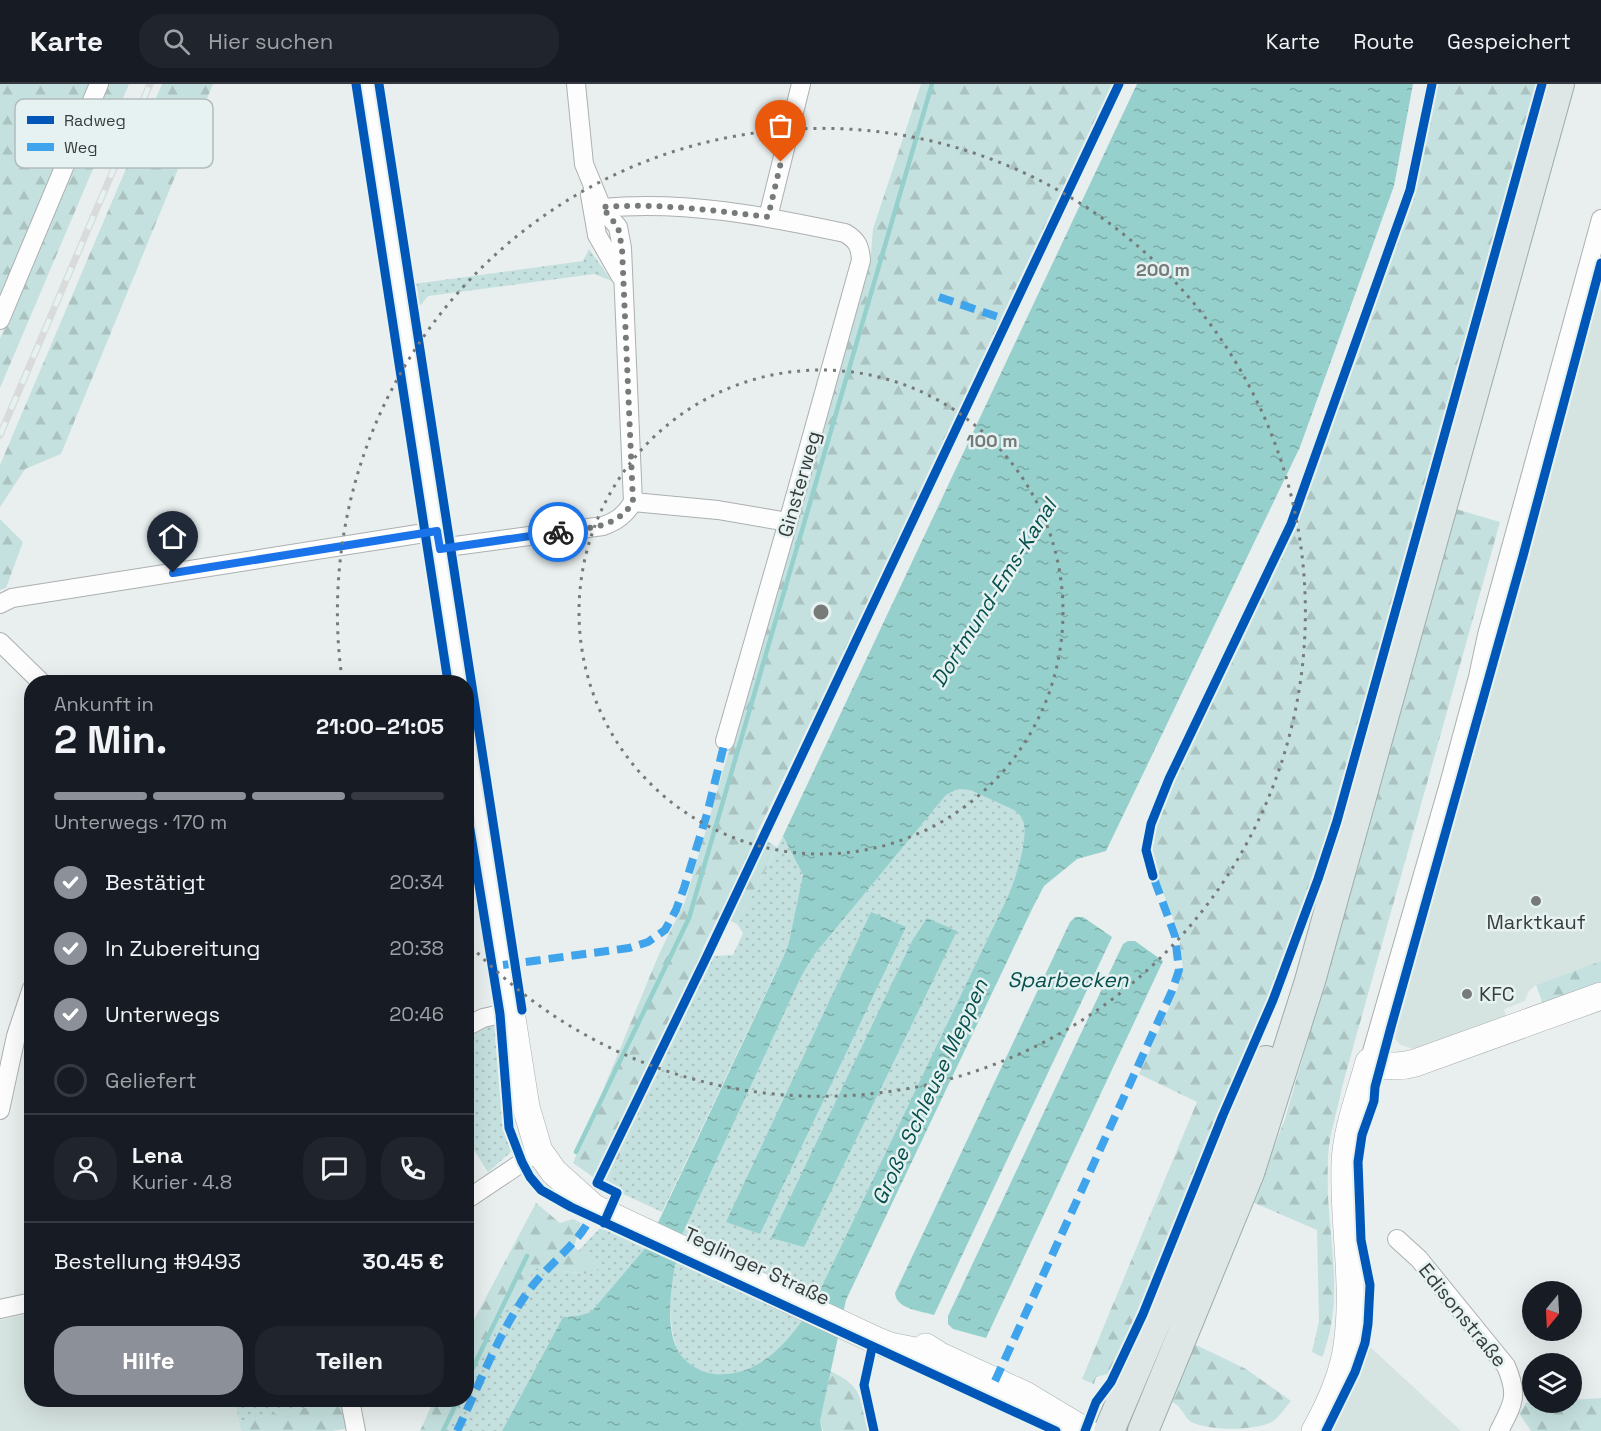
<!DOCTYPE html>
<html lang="de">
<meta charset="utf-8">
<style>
:root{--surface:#171b24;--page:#20242c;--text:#f1f3f6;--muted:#9ea1a6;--line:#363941;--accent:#8c9099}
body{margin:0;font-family:"Space Grotesk",sans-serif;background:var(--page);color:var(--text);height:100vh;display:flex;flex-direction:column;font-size:22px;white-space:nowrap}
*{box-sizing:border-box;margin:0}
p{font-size:20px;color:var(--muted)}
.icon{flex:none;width:33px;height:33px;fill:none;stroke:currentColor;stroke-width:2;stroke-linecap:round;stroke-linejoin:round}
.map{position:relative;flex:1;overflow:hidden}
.drawer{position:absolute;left:24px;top:591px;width:450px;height:732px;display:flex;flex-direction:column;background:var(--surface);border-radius:24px;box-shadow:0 6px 24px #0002}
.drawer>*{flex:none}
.needle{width:39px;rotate:198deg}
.controls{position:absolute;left:1522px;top:1197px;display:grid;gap:12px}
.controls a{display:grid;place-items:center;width:60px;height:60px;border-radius:50%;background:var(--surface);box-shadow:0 6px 24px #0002;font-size:30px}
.pin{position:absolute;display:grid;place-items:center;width:51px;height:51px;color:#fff;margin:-62px -26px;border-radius:50% 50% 50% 0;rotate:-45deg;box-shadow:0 0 6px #0007}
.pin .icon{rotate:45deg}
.courier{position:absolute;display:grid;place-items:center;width:60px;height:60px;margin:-30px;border:4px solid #1a73e8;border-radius:50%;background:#fff;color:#222;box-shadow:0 2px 8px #0007}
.headline em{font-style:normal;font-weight:700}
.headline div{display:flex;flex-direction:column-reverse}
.headline{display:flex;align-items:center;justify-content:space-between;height:102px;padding:0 30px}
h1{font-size:39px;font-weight:700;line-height:45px}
.bar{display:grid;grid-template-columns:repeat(4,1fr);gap:9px 6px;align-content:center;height:72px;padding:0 30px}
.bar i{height:8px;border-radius:4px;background:var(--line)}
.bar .selected{background:var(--accent)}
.bar p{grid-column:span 4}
.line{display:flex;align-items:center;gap:15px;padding:0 30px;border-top:2px solid var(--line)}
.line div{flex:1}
.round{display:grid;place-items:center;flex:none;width:63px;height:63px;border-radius:24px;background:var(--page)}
ol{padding:0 30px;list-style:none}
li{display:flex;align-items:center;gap:18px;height:66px}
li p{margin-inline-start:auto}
li .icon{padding:6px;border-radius:50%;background:var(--accent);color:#fff;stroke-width:4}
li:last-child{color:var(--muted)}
li i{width:33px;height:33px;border:3px solid var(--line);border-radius:50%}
.action{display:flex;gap:12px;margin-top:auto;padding:12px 30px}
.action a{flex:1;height:69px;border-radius:24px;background:var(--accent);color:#fff;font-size:24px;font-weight:700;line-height:69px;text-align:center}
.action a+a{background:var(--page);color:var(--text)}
header{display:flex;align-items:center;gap:36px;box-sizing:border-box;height:84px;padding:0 30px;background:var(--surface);border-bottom:2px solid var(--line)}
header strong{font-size:28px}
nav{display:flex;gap:33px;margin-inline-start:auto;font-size:21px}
.search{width:420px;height:54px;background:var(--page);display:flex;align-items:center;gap:15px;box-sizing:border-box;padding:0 21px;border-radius:24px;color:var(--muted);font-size:22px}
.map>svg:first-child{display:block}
.built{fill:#d5e3e1}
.grass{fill:url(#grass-dots)}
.forest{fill:url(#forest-firs)}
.water{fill:url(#water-ripples);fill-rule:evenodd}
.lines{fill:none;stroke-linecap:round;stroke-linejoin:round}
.stream{stroke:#96d0cc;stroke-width:4.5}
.street-casing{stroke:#abb0b0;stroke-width:20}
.secondary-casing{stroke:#abb0b0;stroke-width:28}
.primary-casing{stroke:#9bacaa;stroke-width:32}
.street{stroke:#fcfdfc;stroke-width:18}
.secondary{stroke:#fcfdfc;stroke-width:27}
.primary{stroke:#dee6e6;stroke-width:30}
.rail-casing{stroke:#d8dbda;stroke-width:7}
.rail{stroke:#e5f2f1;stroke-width:4.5;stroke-dasharray:14;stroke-linecap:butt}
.quiet{stroke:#3fa4ec;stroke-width:8;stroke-dasharray:15 8;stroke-linecap:butt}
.cycleway-casing{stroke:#e5f2f1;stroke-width:13}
.cycleway{stroke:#0057b8;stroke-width:9}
.done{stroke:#767b7a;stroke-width:6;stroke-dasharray:0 10.8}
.route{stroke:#1a73e8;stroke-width:8}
.ring{fill:none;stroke:#767b7a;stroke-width:3;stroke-dasharray:3 6}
.poi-dot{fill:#767b7a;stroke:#e5f2f1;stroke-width:2}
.labels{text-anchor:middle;stroke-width:5;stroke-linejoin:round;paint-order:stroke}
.street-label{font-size:20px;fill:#383d3c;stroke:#e5f2f1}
.poi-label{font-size:20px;fill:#383d3c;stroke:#e5f2f1}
.water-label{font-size:21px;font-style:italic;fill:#07504d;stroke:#e5f2f1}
.key{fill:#e5f2f1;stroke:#b1bcbb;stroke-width:1.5}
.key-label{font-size:16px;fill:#383d3c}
.centre{fill:#767b7a;stroke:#e5f2f1;stroke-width:3}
.ring-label{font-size:18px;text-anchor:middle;font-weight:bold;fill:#767b7a;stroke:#e5f2f1;stroke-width:5;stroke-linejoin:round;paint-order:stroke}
</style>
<header>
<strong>Karte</strong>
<div class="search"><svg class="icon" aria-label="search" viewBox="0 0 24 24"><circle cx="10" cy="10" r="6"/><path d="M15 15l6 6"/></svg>Hier suchen</div>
<nav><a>Karte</a><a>Route</a><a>Gespeichert</a></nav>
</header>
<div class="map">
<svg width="1601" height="1347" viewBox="0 0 1601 1347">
<defs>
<pattern id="grass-dots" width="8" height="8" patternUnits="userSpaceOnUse" patternTransform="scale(1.5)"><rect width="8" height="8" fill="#c5e1df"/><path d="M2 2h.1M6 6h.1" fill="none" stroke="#aac2c0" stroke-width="1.8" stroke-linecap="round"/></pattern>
<pattern id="forest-firs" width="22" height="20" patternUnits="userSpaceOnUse" patternTransform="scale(1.5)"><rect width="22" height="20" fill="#c5e1df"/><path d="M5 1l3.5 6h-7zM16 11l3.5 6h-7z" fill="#aac2c0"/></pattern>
<pattern id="water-ripples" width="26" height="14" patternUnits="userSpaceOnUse" patternTransform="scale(1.5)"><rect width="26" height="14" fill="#96d0cc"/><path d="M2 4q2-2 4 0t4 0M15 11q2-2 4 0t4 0" fill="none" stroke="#7baaa7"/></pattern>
</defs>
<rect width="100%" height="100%" fill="#e8efee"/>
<path class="built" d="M1601,192V877L1536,901L1528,908L1525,917L1504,925L1506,933L1419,965L1410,964L1401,961L1395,955L1393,945L1527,472Z
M31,1229L32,1316H235L241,1347H0V1236Z
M1367,1260L1383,1275L1461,1347H1329L1357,1289Z"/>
<path class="grass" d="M589,165L612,197L594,190L428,212L417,225L413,200L583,177Z
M958,705L970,706L1014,726C1018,729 1021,732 1023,737C1029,754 1015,796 1008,812L812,1223C789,1256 761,1293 715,1290C703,1289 688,1281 680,1270C669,1254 669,1212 672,1193C674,1180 678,1166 681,1153L801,893L814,871L946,711Z
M783,752L803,791L788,862L662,1128L606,1102L713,872L733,871L743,849L737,840Z
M494,936C498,980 499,1024 513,1066L488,1088L467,1055V950Z
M655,1143L647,1162L591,1228L577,1232L563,1233L502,1347H443L458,1316H466L467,1298L501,1226L513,1221L535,1184L588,1190L599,1184L578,1167L600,1144Z
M235,1316H309L311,1323L239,1337Z"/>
<path class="forest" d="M0,0H91L0,216Z
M107,0H129L0,304V255Z
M162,0H213L61,370L25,385L0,423V381Z
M921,0H1112C993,250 877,502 756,751L777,763L737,840L719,831L702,866L713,872L606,1102L573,1079L659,870L685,818L870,180L873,145Z
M1436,0H1536L1331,736L1313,793L1267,914L1218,1029L1137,1228L1108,1290L1096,1293L1094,1300L1082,1295L1197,1018L1139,990L1176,909L1183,886L1179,850L1156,790L1149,765L1155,740L1173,697L1295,441L1414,107Z
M1456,425L1500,438L1342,1003C1338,1023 1332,1043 1329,1062C1327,1078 1328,1097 1328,1113C1331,1167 1343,1222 1322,1273L1312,1268L1319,1237L1317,1146L1252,1118L1285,1035L1348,817Z
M0,435L23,458L6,504L0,506Z
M1601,877V902L1544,923L1536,901Z
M536,1119L560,1139L573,1135L581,1139L574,1163L600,1184L588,1190L535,1184L513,1221L501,1226L467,1298V1249Z
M1192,1259L1246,1285L1291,1317C1285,1324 1279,1333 1272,1338C1253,1347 1210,1347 1191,1338C1183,1332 1182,1322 1172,1318L1171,1309Z
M830,1287C863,1302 861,1315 868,1347H823L820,1337Z
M1601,1314V1347H1531L1519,1329L1527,1318H1572V1316Z
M309,1316H344L349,1344L332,1347H241L239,1337L310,1323Z
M434,1316H458L443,1347H420Z"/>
<path class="water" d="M1137,0H1413L1394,102L1300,363L1106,767L1077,775L1044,802L1033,823L846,1216L820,1337L822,1347H502L563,1233L577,1232L591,1228L647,1162L779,882L788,862L803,791L783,752ZM958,705L970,706L1014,726C1018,729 1021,732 1023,737C1029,754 1015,796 1008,812L812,1223C789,1256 761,1293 715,1290C703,1289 688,1281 680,1270C661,1243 674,1183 681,1153L801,893L814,871L946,711Z
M871,828L906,843L760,1150L726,1138Z
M1075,833H1083L1112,853L934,1231C921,1227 896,1225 895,1209L1070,838Z
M927,834L957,847L804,1163L771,1154L912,857Z
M1128,857H1135L1163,877L986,1254L953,1245L948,1240V1232L1123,860Z"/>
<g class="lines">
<path class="stream" d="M576,1068L689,834L932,0
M466,1298L527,1172
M443,1347L458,1316"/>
<defs>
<path id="street" d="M576,0L584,80L602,124L618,143L622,164L633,418
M590,111L597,151L621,193
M602,124C684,116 765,132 845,149C857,156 860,162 861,176L788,438L725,657
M768,133L801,0
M0,236L99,0
M633,418L718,426L788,438
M440,464L603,442C617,437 625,431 633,418
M0,520L12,514L437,447
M0,558L41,598
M466,943L483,934L510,928
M1369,978L1449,700L1478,593L1487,551L1601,135
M0,1026L16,952L32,904
M466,1116L539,1067
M1397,1155L1419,1175L1506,1282C1519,1312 1513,1320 1499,1347
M0,1225L32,1218
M350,1316L356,1347"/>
<path id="secondary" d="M368,0L460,598
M466,641L526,1023L539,1067L554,1088L594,1124L875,1256L890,1262L940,1272
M926,1263L940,1272L1025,1311L1085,1347
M1315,1347C1329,1322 1343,1291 1347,1262C1356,1202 1343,1140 1345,1080C1346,1046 1360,1011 1369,978C1386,982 1398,984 1415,979L1601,912"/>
<path id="primary" d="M1109,1347L1266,977
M1143,1347L1249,1089L1310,897L1559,0"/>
</defs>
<use href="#street" class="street-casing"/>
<use href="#secondary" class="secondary-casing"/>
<use href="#primary" class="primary-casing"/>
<use href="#street" class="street"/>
<use href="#secondary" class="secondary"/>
<use href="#primary" class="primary"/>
<defs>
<path id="rail" d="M0,351L150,0"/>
</defs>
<use href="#rail" class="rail-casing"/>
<use href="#rail" class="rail"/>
<path class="quiet" d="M939,213L1007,236
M503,881L629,864L648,858L665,846L676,826L684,804L707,730L725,657
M995,1297L1172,907L1179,886L1175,852L1152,789
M457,1347C480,1300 499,1247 530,1205C549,1179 583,1157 593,1127"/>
<defs>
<path id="cycleway" d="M356,0L448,598
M379,0L522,926
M466,721L500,930L509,1044L522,1078L530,1093L541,1106L571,1123L1056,1347
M1153,792L1146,766L1151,740L1169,695L1291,440L1410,106L1432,0
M604,1139L617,1109L597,1099L707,872L1119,0
M872,1264L864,1301L874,1347
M1085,1347L1096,1318L1111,1298L1143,1230L1223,1031L1273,916L1318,795L1337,737L1542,0
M1326,1347L1355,1288L1365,1259L1368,1240L1370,1201L1361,1156L1358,1078L1362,1051L1374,1017L1375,1003L1391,943L1523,472L1601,179"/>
</defs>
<use href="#cycleway" class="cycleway-casing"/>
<use href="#cycleway" class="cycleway"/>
</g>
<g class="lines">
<path class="done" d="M558,448C587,444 616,445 633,418L622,164L618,143L602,123C658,119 712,126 768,133L781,78"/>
<path class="route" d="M173,489L437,447L440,465L558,448"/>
</g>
<g class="ring">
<circle cx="821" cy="528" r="242"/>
<path d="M342 595A484 484 0 1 1 467 858"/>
</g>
<g class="poi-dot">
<circle cx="1536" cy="817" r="6"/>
<circle cx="1467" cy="910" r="6"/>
</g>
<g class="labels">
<g class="street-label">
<text transform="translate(799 400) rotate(-74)" y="7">Ginsterweg</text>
<text transform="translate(757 1182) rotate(25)" y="7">Teglinger Straße</text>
<text transform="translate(1463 1231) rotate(51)" y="7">Edisonstraße</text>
</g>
<g class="poi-label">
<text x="1536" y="845">Marktkauf</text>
<text x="1479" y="917" text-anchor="start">KFC</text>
</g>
<g class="water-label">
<text transform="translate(994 509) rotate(-58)" y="7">Dortmund-Ems-Kanal</text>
<text x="1068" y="903">Sparbecken</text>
<text transform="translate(930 1008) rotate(-65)" y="7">Große Schleuse Meppen</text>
</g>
</g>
<rect x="15" y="15" width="198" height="69" rx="9" class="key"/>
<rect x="27" y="32" width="27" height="8" fill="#0057b8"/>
<rect x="27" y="59" width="27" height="8" fill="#3fa4ec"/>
<g class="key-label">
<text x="64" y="42">Radweg</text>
<text x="64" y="69">Weg</text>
</g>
<circle cx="821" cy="528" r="9" class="centre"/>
<g class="ring-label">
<text x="1163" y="192">200 m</text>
<text x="992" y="363">100 m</text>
</g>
</svg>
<div class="controls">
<a><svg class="needle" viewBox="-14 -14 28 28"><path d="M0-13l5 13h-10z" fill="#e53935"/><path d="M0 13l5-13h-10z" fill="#9ea1a6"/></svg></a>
<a><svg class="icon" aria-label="layers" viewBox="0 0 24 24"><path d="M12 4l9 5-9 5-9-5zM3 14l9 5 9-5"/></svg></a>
</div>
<div class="pin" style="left:781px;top:78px;background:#ea580c"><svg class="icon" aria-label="bag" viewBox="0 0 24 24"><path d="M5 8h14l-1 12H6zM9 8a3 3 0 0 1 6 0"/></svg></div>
<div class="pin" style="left:173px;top:489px;background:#1f2937"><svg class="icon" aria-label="home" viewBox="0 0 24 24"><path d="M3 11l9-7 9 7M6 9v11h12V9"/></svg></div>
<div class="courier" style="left:558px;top:448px"><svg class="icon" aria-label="bike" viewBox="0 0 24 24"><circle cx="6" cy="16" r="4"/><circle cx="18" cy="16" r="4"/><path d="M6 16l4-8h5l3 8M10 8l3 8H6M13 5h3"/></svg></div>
<section class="drawer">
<div class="headline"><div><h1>2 Min.</h1><p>Ankunft in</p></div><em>21:00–21:05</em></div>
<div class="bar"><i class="selected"></i><i class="selected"></i><i class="selected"></i><i></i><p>Unterwegs · 170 m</p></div>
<ol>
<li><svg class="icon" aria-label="check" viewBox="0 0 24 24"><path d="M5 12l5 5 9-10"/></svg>Bestätigt<p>20:34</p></li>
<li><svg class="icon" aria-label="check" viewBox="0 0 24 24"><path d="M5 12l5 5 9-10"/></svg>In Zubereitung<p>20:38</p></li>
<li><svg class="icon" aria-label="check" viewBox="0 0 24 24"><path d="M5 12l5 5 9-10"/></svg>Unterwegs<p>20:46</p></li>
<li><i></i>Geliefert</li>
</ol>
<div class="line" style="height:108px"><a class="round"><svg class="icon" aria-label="person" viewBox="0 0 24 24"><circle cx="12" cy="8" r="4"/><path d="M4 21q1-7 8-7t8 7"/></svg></a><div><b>Lena</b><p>Kurier · 4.8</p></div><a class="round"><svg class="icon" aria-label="chat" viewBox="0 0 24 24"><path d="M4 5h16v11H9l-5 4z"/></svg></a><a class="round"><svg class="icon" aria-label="phone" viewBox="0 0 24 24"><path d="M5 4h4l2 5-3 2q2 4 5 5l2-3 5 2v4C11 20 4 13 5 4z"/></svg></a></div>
<div class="line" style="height:78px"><div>Bestellung #9493</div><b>30.45 €</b></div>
<div class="action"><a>Hilfe</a><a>Teilen</a></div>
</section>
</div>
